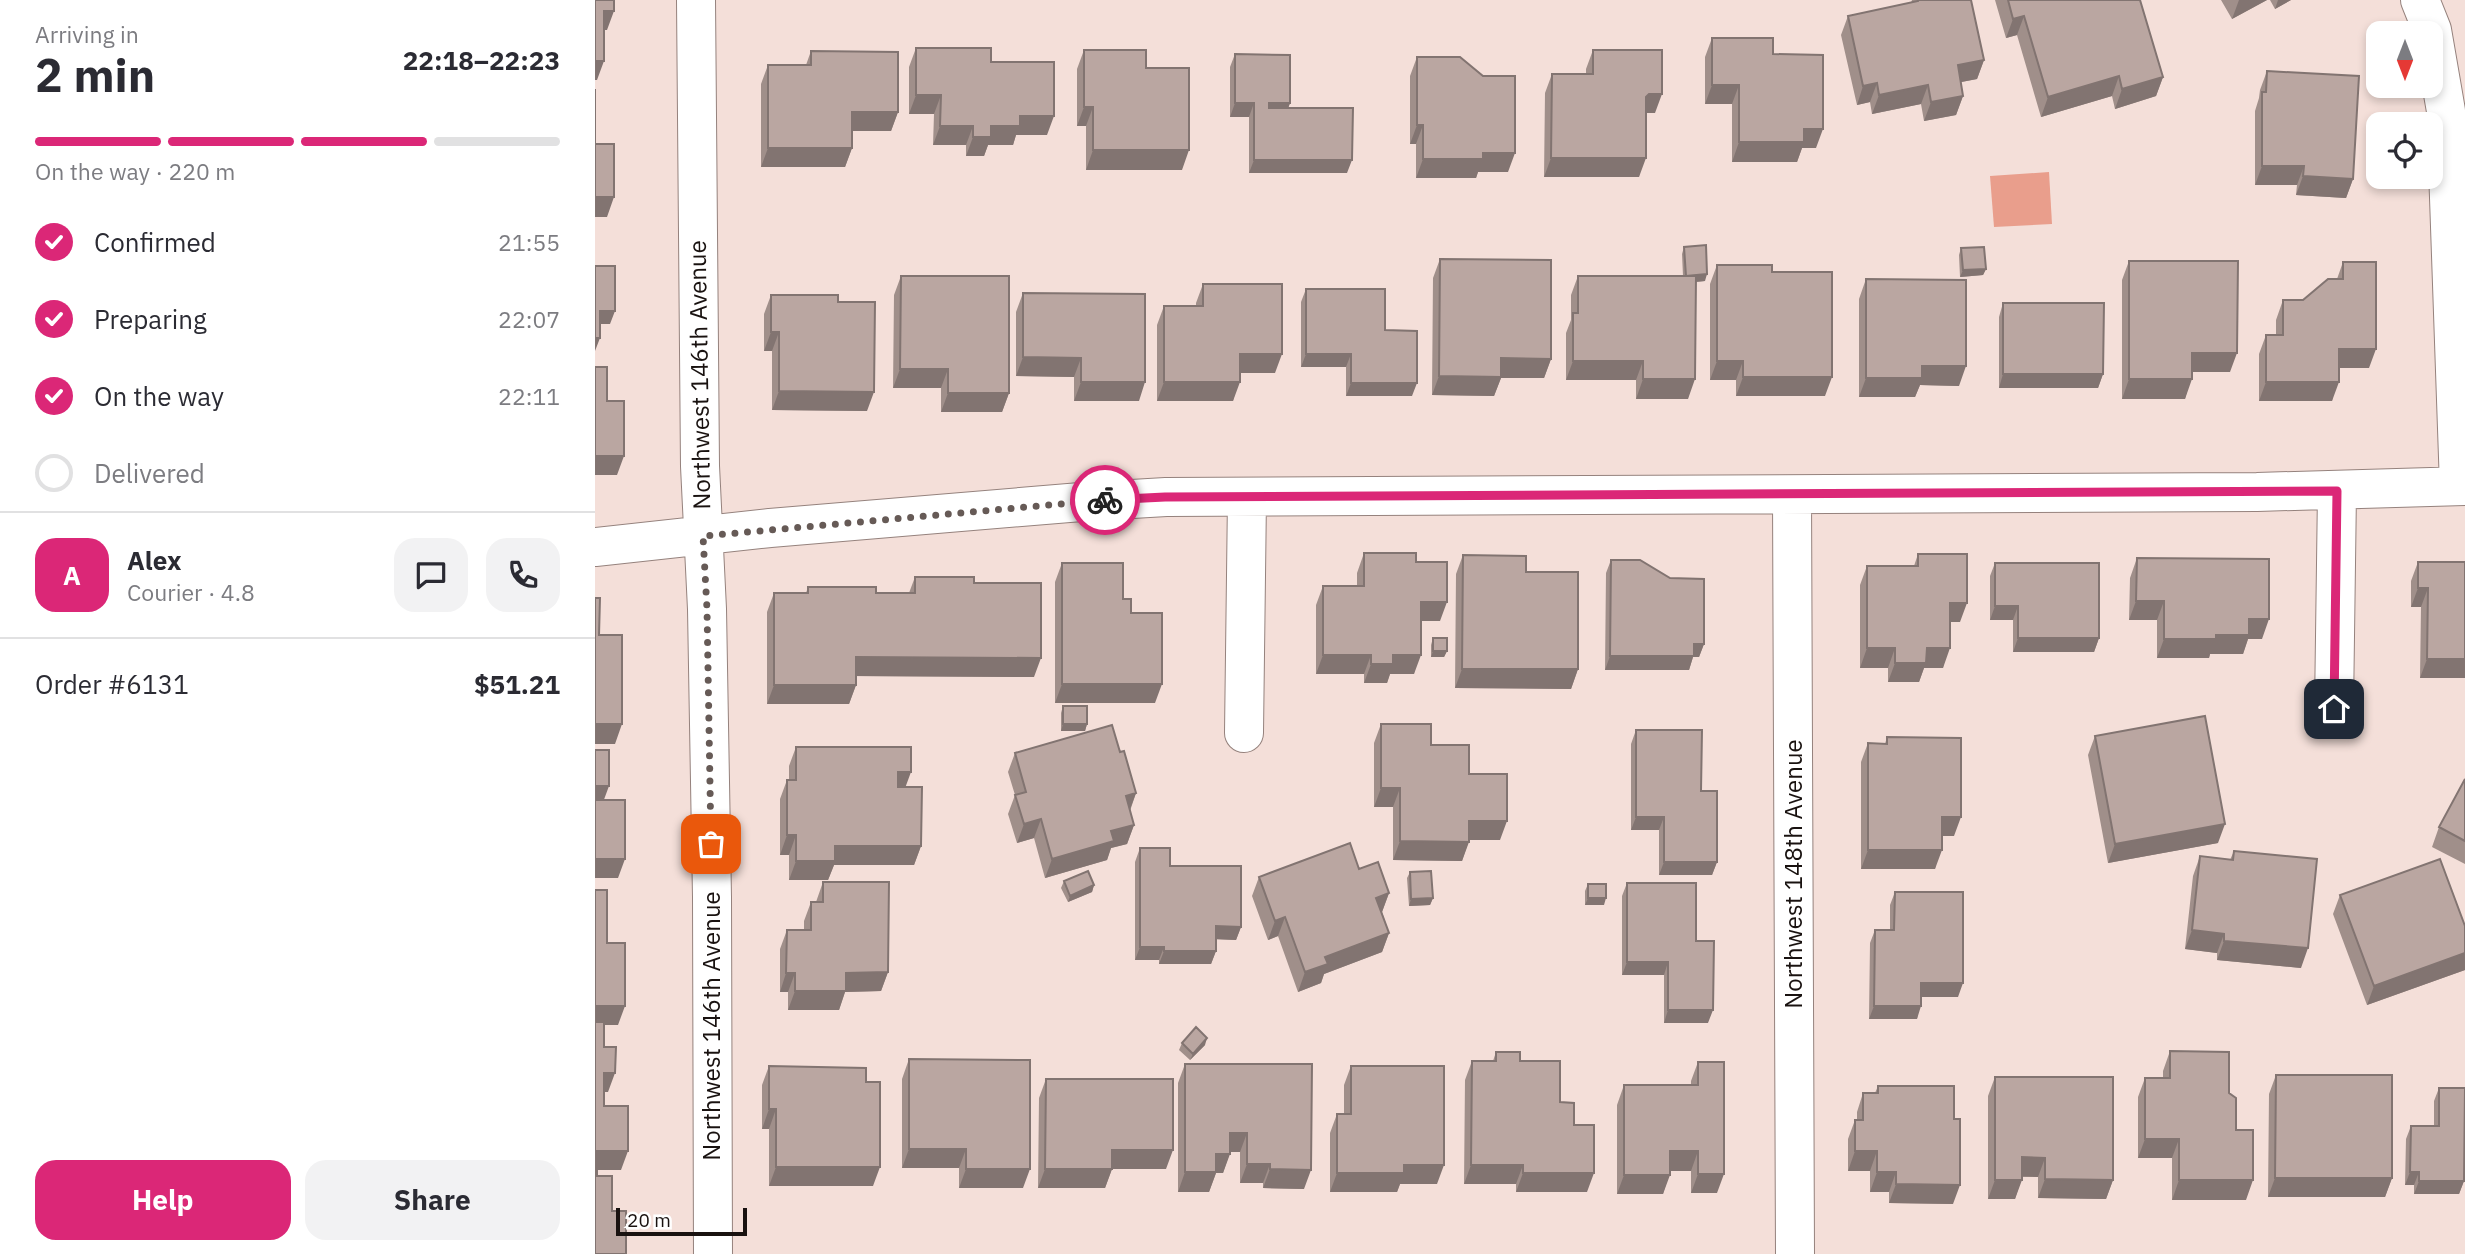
<!DOCTYPE html>
<meta charset="utf-8">
<style>
:root{--surface:#fff;--page:#f2f2f3;--text:#2b2b33;--muted:#7c7c81;--line:#e1e1e2;--accent:#db2777}
body{margin:0;font-family:"IBM Plex Sans",sans-serif;background:var(--page);color:var(--text);height:100vh;display:flex;flex-direction:column;font-size:26px;white-space:nowrap}
*{box-sizing:border-box;margin:0}
p{font-size:23px;color:var(--muted)}
.icon{flex:none;width:38px;height:38px;fill:none;stroke:currentColor;stroke-width:2;stroke-linecap:round;stroke-linejoin:round}
.map{position:relative;flex:1;overflow:hidden}
.panel{display:flex;flex-direction:column;background:var(--surface);width:595px}
.panel>*{flex:none}
.needle{width:46px;rotate:180deg}
.buttons{position:absolute;left:1771px;top:21px;display:grid;gap:14px}
.buttons a{display:grid;place-items:center;width:77px;height:77px;border-radius:14px;background:var(--surface);box-shadow:0 4px 10px #0003;font-size:35px}
.scale{position:absolute;left:21px;bottom:18px;width:131px;box-sizing:border-box;padding-left:7px;border:4px solid #191210;border-top:0;font-size:19px;line-height:24px;white-space:nowrap;color:#191210;-webkit-text-stroke:5px #fff;paint-order:stroke}
.pin{position:absolute;display:grid;place-items:center;width:60px;height:60px;color:#fff;margin:-30px;border-radius:14px;box-shadow:0 4px 10px #0006}
.courier{position:absolute;display:grid;place-items:center;width:70px;height:70px;margin:-35px;border:5px solid #db2777;border-radius:50%;background:#fff;color:#222;box-shadow:0 2px 9px #0007}
.headline em{font-style:normal;font-weight:700}
.headline div{display:flex;flex-direction:column-reverse}
.headline{display:flex;align-items:center;justify-content:space-between;height:119px;padding:0 35px}
h1{font-size:46px;font-weight:700;line-height:52px}
.bar{display:grid;grid-template-columns:repeat(4,1fr);gap:10px 7px;align-content:center;height:84px;padding:0 35px}
.bar i{height:9px;border-radius:5px;background:var(--line)}
.bar .selected{background:var(--accent)}
.bar p{grid-column:span 4}
.line{display:flex;align-items:center;gap:18px;padding:0 35px;border-top:2px solid var(--line)}
.line div{flex:1}
.round{display:grid;place-items:center;flex:none;width:74px;height:74px;border-radius:21px;background:var(--page)}
ol{padding:0 35px;list-style:none}
li{display:flex;align-items:center;gap:21px;height:77px}
li p{margin-inline-start:auto}
li .icon{padding:7px;border-radius:50%;background:var(--accent);color:#fff;stroke-width:4}
li:last-child{color:var(--muted)}
li i{width:38px;height:38px;border:4px solid var(--line);border-radius:50%}
.primary-button{display:flex;gap:14px;margin-top:auto;padding:14px 35px}
.primary-button a{flex:1;height:80px;border-radius:21px;background:var(--accent);color:#fff;font-size:28px;font-weight:700;line-height:80px;text-align:center}
.primary-button a+a{background:var(--page);color:var(--text)}
main{display:flex;flex:1;min-height:0}
.map>svg:first-child{display:block}
.green{fill:#e99e8c}
.lines{fill:none;stroke-linecap:round;stroke-linejoin:round}
.minor-casing{stroke:#95827d;stroke-width:40}
.minor{stroke:#fff;stroke-width:38}
.wall{fill:#a08f8a}
.shaded-wall{fill:#827471}
.building{fill:#baa6a1;stroke:#827471;stroke-width:2}
.done{stroke:#665a56;stroke-width:7;stroke-dasharray:0 12.6}
.route{stroke:#db2777;stroke-width:9}
.labels{text-anchor:middle;stroke-width:6;stroke-linejoin:round;paint-order:stroke}
.street-label{font-size:24px;fill:#191210;stroke:#fff}
</style>
<main>
<section class="panel">
<div class="headline"><div><h1>2 min</h1><p>Arriving in</p></div><em>22:18–22:23</em></div>
<div class="bar"><i class="selected"></i><i class="selected"></i><i class="selected"></i><i></i><p>On the way · 220 m</p></div>
<ol>
<li><svg class="icon" aria-label="check" viewBox="0 0 24 24"><path d="M5 12l5 5 9-10"/></svg>Confirmed<p>21:55</p></li>
<li><svg class="icon" aria-label="check" viewBox="0 0 24 24"><path d="M5 12l5 5 9-10"/></svg>Preparing<p>22:07</p></li>
<li><svg class="icon" aria-label="check" viewBox="0 0 24 24"><path d="M5 12l5 5 9-10"/></svg>On the way<p>22:11</p></li>
<li><i></i>Delivered</li>
</ol>
<div class="line" style="height:126px"><b class="round" style="background:var(--accent);color:#fff">A</b><div><b>Alex</b><p>Courier · 4.8</p></div><a class="round"><svg class="icon" aria-label="chat" viewBox="0 0 24 24"><path d="M4 5h16v11H9l-5 4z"/></svg></a><a class="round"><svg class="icon" aria-label="phone" viewBox="0 0 24 24"><path d="M5 4h4l2 5-3 2q2 4 5 5l2-3 5 2v4C11 20 4 13 5 4z"/></svg></a></div>
<div class="line" style="height:91px"><div>Order #6131</div><b>$51.21</b></div>
<div class="primary-button"><a>Help</a><a>Share</a></div>
</section>
<div class="map">
<svg width="1870" height="1254" viewBox="0 0 1870 1254">
<rect width="100%" height="100%" fill="#f4dfd9"/>
<path class="green" d="M1454,172L1457,224L1399,227L1395,176Z"/>
<g class="lines">
<defs>
<path id="minor" d="M101,0L105,466L112,609L117,897L118,1254
M1825,0L1837,30L1851,111L1864,486
M1197,495L1200,1254
M0,547L175,528L486,502L571,497L1662,492L1870,486
M1739,709L1742,491
M649,733L652,497"/>
</defs>
<use href="#minor" class="minor-casing"/>
<use href="#minor" class="minor"/>
</g>
<path class="wall" d="M1317,0H1376L1389,60L1382,79L1366,82L1368,96L1361,115L1329,121L1326,104L1277,114L1275,102L1262,105L1246,35L1253,16L1316,3Z
M1400,0H1545L1568,77L1561,96L1520,109L1517,96L1446,117L1422,35L1411,38Z
M1626,0H1672L1637,19Z
M1675,0H1696L1680,9Z
M1117,38L1178,54L1221,148H1207L1202,162H1137V104H1110V57Z
M321,48L396,62L452,135H421L418,145H393L389,156H371V145H338L339,114H314V67Z
M489,50L551,68L587,170H491V126H482V69Z
M998,50L1060,113H1051L1044,177H949L950,93L957,74H991V69Z
M216,51L303,112L296,131H257V148L250,167H166V84L173,65H211Z
M640,54L695,103L693,108L752,173H654V117H635V67Z
M822,57L913,172H883L881,178H821V144H815V76Z
M1672,71L1758,179L1751,198L1701,195L1702,185H1660V111L1664,98L1665,90Z
M1089,247L1110,281L1101,282L1093,399H1041V380H971V333L976,320V295L983,276H1088L1087,254Z
M1366,248L1391,269L1388,275L1365,277L1364,255Z
M845,259L956,359L949,378H906L899,396L837,395L838,278Z
M1534,261L1635,372H1597L1590,399H1527V280Z
M1748,262L1774,368H1744L1737,401H1664V354L1671,335H1681V320L1688,300H1708L1742,279Z
M1122,265L1177,272L1230,396H1141V380H1115V284Z
M306,276L414,393L407,412H346V388H298L299,295Z
M1271,279L1364,386L1325,385L1320,397H1264V299Z
M608,284L680,373H645L638,401H562V325L569,306H601V303Z
M711,289L790,330L817,396H751V367H706V302Z
M428,293L544,401H479V377L421,376V312Z
M176,295L243,302L272,411L177,410V351H169V314Z
M1408,303L1508,374L1503,388H1404V317Z
M769,553L821,562L845,621H826L819,674H795L792,683H769V674H721V605L728,586H762V573Z
M1323,554L1365,622H1355L1348,668H1329L1324,682H1293V668H1265V585L1272,566H1319Z
M868,555L931,572L983,669L976,689L860,688L861,574Z
M1542,558L1667,639H1653L1648,654H1615L1614,658H1562V620H1534L1535,578Z
M1016,560L1109,644L1104,657H1098L1094,670H1010L1011,573Z
M1823,562L1870,678H1825L1826,607H1816V581Z
M467,563L528,599L536,613L560,703H460V582Z
M1400,563L1504,638L1499,652H1418V620H1395V576Z
M320,577L379,583L439,677L261,676V685L254,704H172V612L179,593H211L213,587L281,593H314Z
M838,638L852,651L849,657H836V645Z
M468,706L492,724L490,731H466V713Z
M786,724L836,745L874,774L905,840H874L867,861L798,860V807H779V743Z
M1041,730L1122,862L1117,875H1064V830H1036V744Z
M1500,736L1623,843L1513,863L1493,755Z
M1292,737L1359,836H1347L1340,869H1266V762L1273,743L1290,744Z
M201,747L311,787L326,846L319,865H239L233,880H194V855H185V799L192,780H194V766Z
M525,752L541,793L535,811L539,825L532,844L516,848L512,860L450,878L439,838L422,843L413,814L420,795L413,772L420,753Z
M1870,779V864L1837,847L1844,827Z
M545,848L575,866L646,927L641,940L621,939V951L616,964H564V960H540V862Z
M1639,851L1706,968L1622,960V953L1590,949L1598,876L1605,856L1635,860Z
M764,869L794,893L787,912L794,933L787,952L729,974L726,983L703,992L683,936L673,940L657,896L664,877Z
M815,872L838,898L835,905L814,906L812,878Z
M469,881L499,885L497,892L473,902L466,888Z
M228,882L293,972L286,991L250,992L244,1010H193V992H185V949L192,930H209V921L216,902H221Z
M1032,883L1101,941L1113,1023H1069V975H1027V896Z
M993,884L1009,905H990V891Z
M1300,892L1363,997H1326L1322,1019H1274L1275,943L1280,930H1295V905Z
M1745,895L1870,926V970L1772,1005L1738,914Z
M587,1043L610,1045L595,1060L584,1050Z
M1575,1051L1634,1093L1641,1130L1651,1200H1577V1158H1543V1097L1550,1078H1568V1071Z
M901,1052L925,1061L965,1102L979,1125L992,1192H921V1184H869L870,1080L877,1061H898Z
M314,1059L428,1188H364V1168H307V1079Z
M1103,1062L1122,1193H1096V1171H1075L1068,1194H1022V1105L1029,1085H1096V1081Z
M590,1064L709,1189L668,1188V1183H645V1152H635L628,1173H621L614,1192H583V1083Z
M174,1066L271,1082L278,1186H174V1129H167V1085Z
M756,1066L842,1184H805L802,1192H735V1133L742,1114H749V1085Z
M1681,1075L1797,1178L1790,1197H1673L1674,1094Z
M1400,1077L1518,1180L1511,1199L1443,1198V1177H1427L1420,1199H1393V1096Z
M451,1079L571,1169H517L510,1188H443L444,1098Z
M1283,1086L1358,1204L1294,1203V1192H1275V1171H1253V1139L1260,1120H1262V1112L1268,1093H1280Z
M1844,1088L1870,1176L1869,1181L1864,1194H1819V1185H1810L1811,1139L1816,1126H1839V1101Z"/>
<path class="shaded-wall" d="M1644,0H1672L1637,19Z
M1683,0H1696L1680,9Z
M9,11H19L12,30H2Z
M1429,16L1422,35L1411,38L1418,19Z
M1389,60L1382,79L1356,84L1363,65Z
M0,61H9L2,80H0Z
M1524,76L1517,96L1446,117L1453,97Z
M1568,77L1561,96L1520,109L1527,89Z
M1282,83L1275,102L1262,105L1268,86Z
M1117,85H1144L1137,104H1110Z
M1333,85L1326,104L1277,114L1284,95Z
M1054,94H1067L1060,113H1047L1051,97Z
M321,95H346L339,114H314Z
M1368,96L1361,115L1329,121L1336,102Z
M640,103H659L654,117H635Z
M674,103H695L690,117H669Z
M489,107H498L491,126H482Z
M257,112H303L296,131H250Z
M425,116H459L452,135H421L418,145H393L389,156H371L378,137L396,126Z
M822,125H828L821,144H815Z
M345,126H378L371,145H338Z
M1209,129H1228L1221,148H1207L1202,162H1137L1144,142Z
M173,148H257L250,167H166Z
M498,150H594L587,170H491Z
M888,153H920L913,172H883L881,178H821L828,159Z
M956,158H1051L1044,177H949Z
M659,160H757L752,173H654Z
M1667,166H1709L1702,185H1660Z
M1708,176L1758,179L1751,198L1701,195Z
M0,197H19L12,217H0Z
M1391,269L1388,275L1365,277L1368,270Z
M1112,274L1110,281L1088,283L1091,276Z
M5,311H20L15,324H0Z
M176,332H184L177,351H169Z
M0,338H5L0,351Z
M1744,349H1781L1774,368H1737Z
M1597,353H1642L1635,372H1590Z
M645,354H687L680,373H638Z
M711,354H756L751,367H706Z
M428,357L486,358L479,377L421,376Z
M906,358L956,359L949,378H906L899,396L837,395L844,376Z
M978,361H1048L1041,380H971Z
M1122,361H1148L1141,380H1115Z
M1327,366H1371L1364,386L1325,385L1320,397H1264L1271,378Z
M305,369H353L346,388H298Z
M1408,374H1508L1503,388H1404Z
M1148,377H1237L1230,396H1141Z
M1048,379H1100L1093,399H1041Z
M1534,379H1597L1590,399H1527Z
M486,382H550L544,401H479Z
M569,382H645L638,401H562Z
M1671,382H1744L1737,401H1664Z
M756,383H822L817,396H751Z
M184,391L279,392L272,411L177,410Z
M353,393H414L407,412H346Z
M0,456H29L22,475H0Z
M1823,588H1833L1826,607H1816Z
M1541,601H1569L1562,620H1534Z
M826,602H852L845,621H819Z
M1355,603H1372L1365,622H1348Z
M1400,606H1423L1418,620H1395Z
M1654,619H1674L1667,639H1653L1648,654H1615L1614,658H1562L1569,639L1621,635Z
M1423,638H1504L1499,652H1418Z
M1099,644H1109L1104,657H1098L1094,670H1010L1015,656Z
M1272,648H1300L1293,668H1265Z
M1332,648H1355L1348,668H1329L1324,682H1293L1300,663Z
M838,651H852L849,657H836Z
M728,655H776L769,674H721Z
M798,655H826L819,674H795L792,683H769L776,664Z
M261,657L446,658L439,677L254,676Z
M1832,659H1870V678H1825Z
M867,669H983L976,689L860,688Z
M467,684H567L560,703H460Z
M179,685H261L254,704H172Z
M0,724H27L20,744H0Z
M468,724H492L490,731H466Z
M303,772H316L309,791H296Z
M0,786H14L7,805H0Z
M786,788H805L798,807H779Z
M541,793L534,812L531,796Z
M1041,817H1069L1064,830H1036Z
M1347,817H1366L1359,836H1340Z
M446,819L439,838L422,843L429,824Z
M874,821H912L905,840H867Z
M1630,824L1623,843L1513,863L1520,844Z
M539,825L532,844L516,848L512,860L450,878L457,859L516,831Z
M192,835H201L194,855H185Z
M805,841L874,842L867,861L798,860Z
M240,846H326L319,865H239L233,880H194L201,861Z
M1273,850H1347L1340,869H1266Z
M0,859H30L23,878H0Z
M1069,862H1122L1117,875H1064Z
M499,885L497,892L473,902L475,896Z
M794,893L787,912L774,917L781,898Z
M838,898L835,905L814,906L816,899Z
M993,898H1011L1009,905H990Z
M690,917L683,936L673,940L680,921Z
M621,926L646,927L641,940L616,939Z
M1597,930L1629,934L1622,953L1590,949Z
M794,933L787,952L729,974L726,983L703,992L710,972L730,957Z
M1629,941L1713,948L1706,968L1622,960Z
M545,947H569L564,960H540Z
M569,951H621L616,964H564Z
M1870,953V970L1772,1005L1779,986Z
M1032,962H1073L1069,975H1027Z
M293,972L286,991L250,992L244,1010H193L200,991L251,973Z
M191,973H200L193,992H185Z
M1326,983H1368L1363,997H1322Z
M0,1006H30L23,1025H0Z
M1279,1006H1326L1322,1019H1274Z
M1073,1010H1118L1113,1023H1069Z
M612,1038L610,1045L595,1060L598,1054Z
M9,1073H20L13,1092H2Z
M174,1109H181L174,1129H167Z
M635,1133H652L645,1152H628Z
M1550,1139H1584L1577,1158H1543Z
M314,1149H371L364,1168H307Z
M517,1150H578L571,1169H517L510,1188H443L450,1169Z
M0,1151H33L26,1170H0Z
M1075,1151H1103L1096,1171H1068Z
M1260,1151H1282L1275,1171H1253Z
M621,1154H635L628,1173H621L614,1192H583L590,1172Z
M1427,1157L1450,1158L1443,1177L1420,1176Z
M652,1164H675L668,1183H645Z
M809,1165H849L842,1184H805L802,1192H735L742,1173Z
M876,1165H928L921,1184H869Z
M181,1167H285L278,1186H174Z
M371,1169H435L428,1188H364Z
M675,1169L716,1170L709,1189L668,1188Z
M1282,1172H1301L1294,1192H1275Z
M1815,1172H1824L1819,1185H1810Z
M928,1173H999L992,1192H921Z
M1103,1174H1129L1122,1193H1096Z
M1029,1175H1075L1068,1194H1022Z
M1680,1178H1797L1790,1197H1673Z
M1450,1179L1518,1180L1511,1199L1443,1198Z
M1400,1180H1427L1420,1199H1393Z
M1584,1180H1658L1651,1200H1577Z
M1824,1181H1869L1864,1194H1819Z
M1301,1184L1365,1185L1358,1204L1294,1203Z"/>
<path class="building" d="M0,0H19V11H9V61H0Z
M1323,0H1376L1389,60L1363,65L1368,96L1336,102L1333,85L1284,95L1282,83L1268,86L1253,16L1323,1Z
M1413,0H1545L1568,77L1527,89L1524,76L1453,97L1429,16L1418,19Z
M1117,38H1178V54L1228,55V129H1209V142H1144V85H1117Z
M321,48H396V62H459V116H425V126H396V137H378V126H345L346,95H321Z
M489,50H551V68H594V150H498V107H489Z
M998,50H1067V94H1054L1051,97V158H956L957,74H998Z
M216,51L303,52V112H257V148H173V65H216Z
M640,54L695,55V103H674V108H758L757,160H659V103H640Z
M822,57H865L888,76H920V153H888V159H828V125H822Z
M1672,71L1764,76L1758,179L1708,176L1709,166H1667V92H1671Z
M0,89V144H19V197H0Z
M1111,245L1112,274L1091,276L1089,247Z
M1389,247L1391,269L1368,270L1366,248Z
M845,259L956,260V359L906,358V377L844,376Z
M1534,261H1643L1642,353H1597V379H1534Z
M1748,262H1781V349H1744V382H1671V335H1688V300H1708L1733,279H1748Z
M1122,265H1177V272H1237V377H1148V361H1122Z
M0,266H20V311H5V338H0Z
M306,276H414V393H353V369H305Z
M983,276H1101L1100,379H1048V361H978V313H983Z
M1271,279L1371,280V366H1327V378H1271Z
M608,284H687V354H645V382H569V306H608Z
M711,289H790V330L822,331V383H756V354H711Z
M428,293L550,294V382H486V358L428,357Z
M176,295H243V302H280L279,392L184,391V332H176Z
M1408,303H1509L1508,374H1408Z
M0,367H12V401H29V456H0Z
M769,553H821V562H852V602H826V655H798V664H776V655H728V586H769Z
M1323,554H1372V603H1355V648H1332L1331,663H1300V648H1272V566H1323Z
M868,555L931,556V572H983V669H867Z
M1542,558L1674,559V619H1654V635H1621V639H1569V601H1541Z
M1016,560H1045L1075,578L1109,579V644H1099V656H1015Z
M1823,562H1870V659H1832L1833,588H1823Z
M467,563H528V599H536V613H567V684H467Z
M1400,563H1504V638H1423V606H1400Z
M320,577H379V583H446V658L261,657V685H179V593H213V587H281V593H320Z
M0,598H5L4,635H27V724H0Z
M838,638H852V651H838Z
M468,706H492V724H468Z
M1610,716L1630,824L1520,844L1500,736Z
M786,724H836V745H874V774H912V821H874V842L805,841V788H786Z
M517,725L525,752L529,751L541,793L531,796L539,825L516,831L519,841L457,859L446,819L429,824L420,795L431,792L420,753Z
M1041,730H1107L1106,791H1122V862H1069V817H1041Z
M1292,737L1366,738V817H1347V850H1273V743L1292,744Z
M201,747H316V772H303V787H327L326,846H240V861H201V835H192V780H201Z
M0,750H14V786H0Z
M1870,779V841L1844,827Z
M0,800H30V859H0Z
M755,843L764,869L783,862L794,893L781,898L794,933L730,957L733,964L710,972L690,917L680,921L664,877Z
M545,848H575V866H646V927L621,926V951H569V947H545Z
M1639,851L1722,859L1713,948L1629,941V934L1597,930L1605,856L1638,860Z
M1845,859L1870,926V953L1779,986L1745,895Z
M493,871L499,885L475,896L469,881Z
M836,871L838,898L816,899L815,872Z
M228,882H294L293,972L251,973V991H200V973H191L192,930H216V902H228Z
M1032,883H1101V941H1119L1118,1010H1073V962H1032Z
M993,884H1011V898H993Z
M0,890H12V943H30V1006H0Z
M1300,892H1368V983H1326V1006H1279L1280,930H1299Z
M0,1022H9V1047H21L20,1073H9V1106H33V1151H0Z
M601,1027L612,1038L598,1054L587,1043Z
M1575,1051L1634,1052V1093L1641,1098V1130H1658V1180H1584V1139H1550V1078H1575Z
M901,1052H925V1061H965V1102L979,1103V1125H999V1173H928V1165H876L877,1061H901Z
M314,1059L435,1060V1169H371V1149H314Z
M1103,1062H1129V1174H1103V1151H1075V1175H1029V1085H1103Z
M590,1064H717L716,1170L675,1169V1164H652V1133H635V1154H621V1172H590Z
M174,1066L271,1068V1082H285V1167H181V1109H174Z
M756,1066H849V1165H809V1173H742V1114H756Z
M1681,1075H1797V1178H1680Z
M1400,1077H1518V1180L1450,1179V1158L1427,1157V1180H1400Z
M451,1079H578V1150H517V1169H450Z
M1283,1086H1359V1119H1365V1185L1301,1184V1172H1282V1151H1260V1120H1268V1093H1283Z
M1844,1088H1870L1869,1181H1824V1172H1815L1816,1126H1844Z
M0,1167H2V1176H17V1211H31V1254H0Z"/>
<g class="lines">
<path class="done" d="M116,844L112,609L108,536L510,500"/>
<path class="route" d="M510,500L570,497L1742,491L1739,709"/>
</g>
<g class="labels">
<g class="street-label">
<text transform="translate(105 375) rotate(-91)" y="8">Northwest 146th Avenue</text>
<text transform="translate(1199 874) rotate(-90)" y="8">Northwest 148th Avenue</text>
<text transform="translate(117 1026) rotate(-90)" y="8">Northwest 146th Avenue</text>
</g>
</g>
</svg>
<div class="buttons">
<a><svg class="needle" viewBox="-14 -14 28 28"><path d="M0-13l5 13h-10z" fill="#e53935"/><path d="M0 13l5-13h-10z" fill="#7c7c81"/></svg></a>
<a><svg class="icon" aria-label="locate" viewBox="0 0 24 24"><circle cx="12" cy="12" r="6"/><path d="M12 2v4M12 18v4M2 12h4M18 12h4"/></svg></a>
</div>
<div class="scale">20 m</div>
<div class="pin" style="left:116px;top:844px;background:#ea580c"><svg class="icon" aria-label="bag" viewBox="0 0 24 24"><path d="M5 8h14l-1 12H6zM9 8a3 3 0 0 1 6 0"/></svg></div>
<div class="pin" style="left:1739px;top:709px;background:#1f2937"><svg class="icon" aria-label="home" viewBox="0 0 24 24"><path d="M3 11l9-7 9 7M6 9v11h12V9"/></svg></div>
<div class="courier" style="left:510px;top:500px"><svg class="icon" aria-label="bike" viewBox="0 0 24 24"><circle cx="6" cy="16" r="4"/><circle cx="18" cy="16" r="4"/><path d="M6 16l4-8h5l3 8M10 8l3 8H6M13 5h3"/></svg></div>
</div>
</main>
